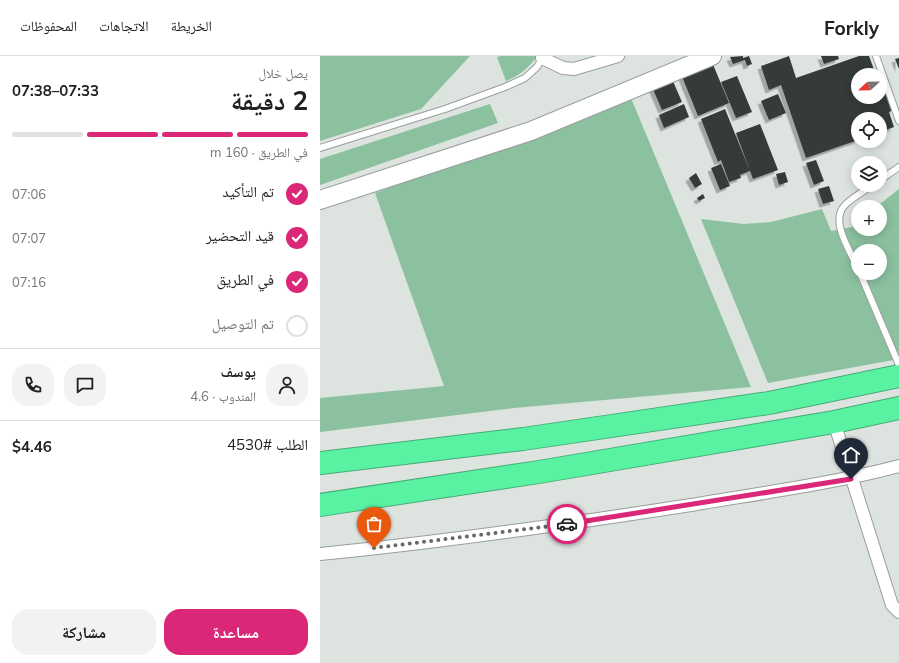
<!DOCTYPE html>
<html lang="ar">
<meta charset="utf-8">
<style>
:root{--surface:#fff;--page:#f2f2f2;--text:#202124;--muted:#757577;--line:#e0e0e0;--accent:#db2777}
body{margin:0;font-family:Mulish,"Noto Naskh Arabic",sans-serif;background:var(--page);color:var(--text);direction:rtl;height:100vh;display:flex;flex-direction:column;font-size:15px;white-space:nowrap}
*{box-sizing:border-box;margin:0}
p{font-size:13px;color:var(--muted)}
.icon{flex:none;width:22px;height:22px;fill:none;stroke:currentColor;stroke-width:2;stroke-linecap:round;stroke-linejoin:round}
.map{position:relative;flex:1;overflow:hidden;direction:ltr}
.panel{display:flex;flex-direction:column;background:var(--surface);width:320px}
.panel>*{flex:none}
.needle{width:26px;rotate:248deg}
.controls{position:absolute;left:531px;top:12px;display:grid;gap:8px}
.controls a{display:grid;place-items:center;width:36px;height:36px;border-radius:50%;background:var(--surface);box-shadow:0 2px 10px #0003;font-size:20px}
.pin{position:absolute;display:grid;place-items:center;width:34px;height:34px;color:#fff;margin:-41px -17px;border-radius:50% 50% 50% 0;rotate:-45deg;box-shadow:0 0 4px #0007}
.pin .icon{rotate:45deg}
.courier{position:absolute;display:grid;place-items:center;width:40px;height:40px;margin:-20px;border:3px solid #db2777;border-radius:50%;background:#fff;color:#222;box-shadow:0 1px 5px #0007}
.summary em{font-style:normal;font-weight:700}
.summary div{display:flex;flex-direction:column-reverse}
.summary{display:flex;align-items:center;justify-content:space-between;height:68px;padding:0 12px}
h1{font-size:26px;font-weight:700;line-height:30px}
.bar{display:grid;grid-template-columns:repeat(4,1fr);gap:6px 4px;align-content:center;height:48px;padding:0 12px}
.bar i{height:5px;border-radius:3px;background:var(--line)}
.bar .current{background:var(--accent)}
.bar p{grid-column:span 4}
.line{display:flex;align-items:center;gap:10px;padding:0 12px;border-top:1px solid var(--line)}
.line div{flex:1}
.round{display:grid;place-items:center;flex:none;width:42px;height:42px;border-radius:16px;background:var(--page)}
ol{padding:0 12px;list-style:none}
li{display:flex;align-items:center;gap:12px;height:44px}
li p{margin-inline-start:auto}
li .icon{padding:4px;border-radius:50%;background:var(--accent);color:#fff;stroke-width:4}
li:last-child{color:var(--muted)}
li i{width:22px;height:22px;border:2px solid var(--line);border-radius:50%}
.cta{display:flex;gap:8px;margin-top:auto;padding:8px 12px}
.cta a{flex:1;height:46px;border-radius:16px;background:var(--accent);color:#fff;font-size:16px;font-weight:700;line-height:46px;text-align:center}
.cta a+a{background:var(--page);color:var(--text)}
header{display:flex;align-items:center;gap:24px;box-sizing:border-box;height:56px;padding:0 20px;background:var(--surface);border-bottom:1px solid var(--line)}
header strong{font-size:19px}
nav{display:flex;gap:22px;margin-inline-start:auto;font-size:14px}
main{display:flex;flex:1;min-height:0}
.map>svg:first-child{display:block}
.green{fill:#8bc19f;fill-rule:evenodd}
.building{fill:#363b38;filter:url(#shadow)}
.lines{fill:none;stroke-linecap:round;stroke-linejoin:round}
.lane-casing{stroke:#999e9b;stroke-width:8}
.street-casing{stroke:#999e9b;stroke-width:14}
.secondary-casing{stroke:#999e9b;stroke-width:20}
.highway-casing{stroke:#46ab77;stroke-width:24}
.lane{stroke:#fff;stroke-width:6}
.street{stroke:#fff;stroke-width:12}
.secondary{stroke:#fff;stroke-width:18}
.highway{stroke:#58f2a2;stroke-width:22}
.done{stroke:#666967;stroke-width:4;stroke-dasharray:0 7.2}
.route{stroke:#db2777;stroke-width:5}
</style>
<header>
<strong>Forkly</strong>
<nav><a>الخريطة</a><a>الاتجاهات</a><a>المحفوظات</a></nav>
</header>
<main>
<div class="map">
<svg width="579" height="607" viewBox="0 0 579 607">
<defs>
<filter id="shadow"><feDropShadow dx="-3.5" dy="3.5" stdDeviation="0" flood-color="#0004"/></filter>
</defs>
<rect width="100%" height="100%" fill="#dde3df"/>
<path class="green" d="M0,0H150L101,53L0,85Z
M180,0H217C209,12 200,19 186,25L177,1Z
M311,42L431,331L194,352L0,376V342L124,330L55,137Z
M170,48L178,67L0,129V103Z
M579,133V303L448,327L381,163L424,168L451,166L502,153L511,175L532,171L538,166V173H560V151H556ZM538,195H560V217H538Z"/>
<path class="building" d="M423,0V2L429,0L432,8L427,10L425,4L413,8L410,1Z
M469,0L476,22L539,0H549L556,19H538V41H560V31L563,39L568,37L574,54L569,56L574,71L560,76V63H538V84L486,102L461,29L449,34L441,10Z
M501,0H518L519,3L504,8Z
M579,2V13L575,3Z
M392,6L409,47L378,60L361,18Z
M417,20L432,56L416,62L401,26Z
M352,23L362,46L342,54L332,31Z
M458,38L466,57L449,64L441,45Z
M364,48L369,61L344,72L339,59Z
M405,53L430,115L420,119L421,122L409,126L401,104L398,106L381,63Z
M440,68L458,114L433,123L416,77Z
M496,104L504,125L494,129L486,107Z
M401,108L410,130L400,134L391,112Z
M465,116L468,126L459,129L456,118Z
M376,117L382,128L375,132L369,122Z
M509,130L514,145L503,148L498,133Z
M383,138L385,142L379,145L377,142Z"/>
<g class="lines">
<defs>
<path id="lane" d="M556,0L579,65
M0,92L125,53L185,31L205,22L217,11L223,1
M560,124L579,111
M538,213C531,196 509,165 525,149C533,141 544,135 553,129
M540,217L579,309"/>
<path id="street" d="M222,2L243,12L254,13L298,0
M514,366L572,549L579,556
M0,498C124,486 248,468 371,449C441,437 511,428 579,410"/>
<path id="secondary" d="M0,144L211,75L392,0"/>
<path id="highway" d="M0,407L203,383L449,347L579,320
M0,449L219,416L514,366L579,352"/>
</defs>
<use href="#lane" class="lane-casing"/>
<use href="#street" class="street-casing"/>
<use href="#secondary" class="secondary-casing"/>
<use href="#highway" class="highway-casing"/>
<use href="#lane" class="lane"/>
<use href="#street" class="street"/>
<use href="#secondary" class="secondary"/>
<use href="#highway" class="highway"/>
</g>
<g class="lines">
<path class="done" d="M54,492L247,468"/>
<path class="route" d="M247,468L531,423"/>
</g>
</svg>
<div class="controls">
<a><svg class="needle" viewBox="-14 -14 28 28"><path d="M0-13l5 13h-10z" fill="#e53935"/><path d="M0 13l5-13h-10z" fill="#757577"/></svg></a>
<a><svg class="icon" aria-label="locate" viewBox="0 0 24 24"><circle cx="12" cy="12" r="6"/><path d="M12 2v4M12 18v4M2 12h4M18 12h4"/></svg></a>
<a><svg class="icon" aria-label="layers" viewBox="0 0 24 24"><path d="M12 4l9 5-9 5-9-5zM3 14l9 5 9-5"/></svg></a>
<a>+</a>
<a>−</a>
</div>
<div class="pin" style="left:54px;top:492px;background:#ea580c"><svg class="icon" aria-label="bag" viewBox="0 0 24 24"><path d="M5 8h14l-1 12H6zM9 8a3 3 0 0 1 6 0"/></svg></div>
<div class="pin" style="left:531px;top:423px;background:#1f2937"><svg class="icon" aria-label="home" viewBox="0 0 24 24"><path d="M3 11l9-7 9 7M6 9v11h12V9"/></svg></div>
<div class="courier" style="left:247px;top:468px"><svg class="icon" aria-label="car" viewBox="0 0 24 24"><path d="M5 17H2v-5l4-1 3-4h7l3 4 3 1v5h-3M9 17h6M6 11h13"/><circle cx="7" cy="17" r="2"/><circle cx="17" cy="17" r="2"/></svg></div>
</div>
<section class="panel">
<div class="summary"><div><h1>2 دقيقة</h1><p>يصل خلال</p></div><em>07:33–07:38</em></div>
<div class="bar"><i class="current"></i><i class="current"></i><i class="current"></i><i></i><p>في الطريق · 160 m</p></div>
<ol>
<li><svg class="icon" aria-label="check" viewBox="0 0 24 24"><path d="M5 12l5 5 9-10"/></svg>تم التأكيد<p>07:06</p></li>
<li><svg class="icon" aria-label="check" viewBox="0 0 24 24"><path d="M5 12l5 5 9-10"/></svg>قيد التحضير<p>07:07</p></li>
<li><svg class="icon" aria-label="check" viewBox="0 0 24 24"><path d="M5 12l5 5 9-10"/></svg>في الطريق<p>07:16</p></li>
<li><i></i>تم التوصيل</li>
</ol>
<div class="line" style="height:72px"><a class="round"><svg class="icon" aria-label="person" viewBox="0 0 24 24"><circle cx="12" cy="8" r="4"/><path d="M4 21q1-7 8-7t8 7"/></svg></a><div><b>يوسف</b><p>المندوب · 4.6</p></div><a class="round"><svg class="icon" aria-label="chat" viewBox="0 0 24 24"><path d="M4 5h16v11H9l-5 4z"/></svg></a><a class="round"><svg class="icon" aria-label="phone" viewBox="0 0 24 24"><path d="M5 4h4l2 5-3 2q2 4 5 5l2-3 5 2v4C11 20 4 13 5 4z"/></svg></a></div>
<div class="line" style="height:52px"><div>الطلب #4530</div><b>$4.46</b></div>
<div class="cta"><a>مساعدة</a><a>مشاركة</a></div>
</section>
</main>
